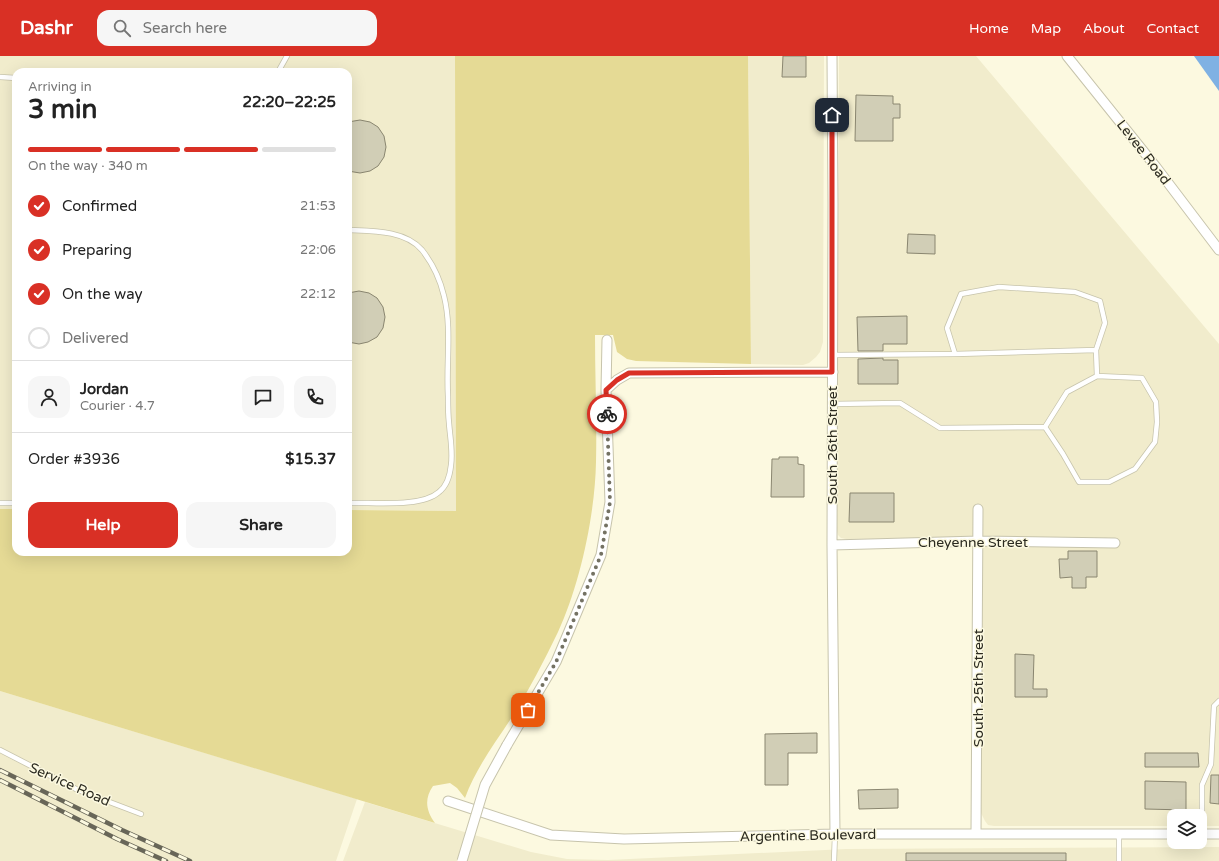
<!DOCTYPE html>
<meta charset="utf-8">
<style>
:root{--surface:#fff;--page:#f6f6f6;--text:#222;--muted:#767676;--line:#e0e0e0;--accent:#d93025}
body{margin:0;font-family:"Varela Round",sans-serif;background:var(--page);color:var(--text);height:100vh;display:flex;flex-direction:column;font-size:15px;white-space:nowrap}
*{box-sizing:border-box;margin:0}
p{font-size:13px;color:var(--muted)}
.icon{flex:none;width:22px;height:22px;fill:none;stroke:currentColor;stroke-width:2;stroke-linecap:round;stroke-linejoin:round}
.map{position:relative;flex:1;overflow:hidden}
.side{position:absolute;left:12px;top:12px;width:340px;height:488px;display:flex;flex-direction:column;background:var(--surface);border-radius:12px;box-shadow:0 4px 16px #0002}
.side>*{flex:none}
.controls{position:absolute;left:1167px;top:753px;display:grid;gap:8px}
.controls a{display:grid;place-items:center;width:40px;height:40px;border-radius:8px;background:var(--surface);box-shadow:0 4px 16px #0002;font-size:20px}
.pin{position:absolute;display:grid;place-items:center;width:34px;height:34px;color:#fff;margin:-17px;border-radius:8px;box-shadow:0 2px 6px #0006}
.courier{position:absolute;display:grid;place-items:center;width:40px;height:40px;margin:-20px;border:3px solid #d93025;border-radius:50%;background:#fff;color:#222;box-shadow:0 1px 5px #0007}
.head em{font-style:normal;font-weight:800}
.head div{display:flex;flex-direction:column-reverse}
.head{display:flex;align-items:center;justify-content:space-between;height:68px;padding:0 16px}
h1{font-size:26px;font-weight:800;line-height:30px}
.bar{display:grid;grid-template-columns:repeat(4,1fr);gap:6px 4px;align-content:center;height:48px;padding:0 16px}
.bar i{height:5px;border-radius:3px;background:var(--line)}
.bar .active{background:var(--accent)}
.bar p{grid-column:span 4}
.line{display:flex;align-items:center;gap:10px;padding:0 16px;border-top:1px solid var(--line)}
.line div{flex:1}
.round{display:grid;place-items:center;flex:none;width:42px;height:42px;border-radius:12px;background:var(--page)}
ol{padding:0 16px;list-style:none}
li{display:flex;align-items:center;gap:12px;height:44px}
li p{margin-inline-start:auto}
li .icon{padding:4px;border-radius:50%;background:var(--accent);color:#fff;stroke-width:4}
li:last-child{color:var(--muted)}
li i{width:22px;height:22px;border:2px solid var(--line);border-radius:50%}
.cta{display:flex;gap:8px;margin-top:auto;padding:8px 16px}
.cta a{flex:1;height:46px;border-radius:12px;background:var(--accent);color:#fff;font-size:16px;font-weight:800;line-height:46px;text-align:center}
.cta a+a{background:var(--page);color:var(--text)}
header{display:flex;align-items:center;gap:24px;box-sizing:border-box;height:56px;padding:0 20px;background:var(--accent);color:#fff}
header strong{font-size:19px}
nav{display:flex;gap:22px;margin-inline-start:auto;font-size:14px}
.search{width:280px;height:36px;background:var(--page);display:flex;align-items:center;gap:10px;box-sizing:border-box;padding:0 14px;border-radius:12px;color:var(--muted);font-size:15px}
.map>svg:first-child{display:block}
.built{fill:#f1eccc}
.green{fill:#e5da95}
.water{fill:#7fb1e3}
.building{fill:#d1ceb6;stroke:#8a8670}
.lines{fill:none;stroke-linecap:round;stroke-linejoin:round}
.service-casing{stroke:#c7c4ac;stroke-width:6}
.minor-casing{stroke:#c7c4ac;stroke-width:11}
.service{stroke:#fff;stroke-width:4.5}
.minor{stroke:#fff;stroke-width:9}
.rail-casing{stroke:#686658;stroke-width:4.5}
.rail{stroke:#fcf9e0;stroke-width:3;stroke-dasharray:9;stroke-linecap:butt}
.minor-bridge-casing{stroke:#c7c4ac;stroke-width:11;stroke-linecap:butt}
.minor-bridge{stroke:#fff;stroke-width:9}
.done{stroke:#747263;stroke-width:4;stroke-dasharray:0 7.2}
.route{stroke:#d93025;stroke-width:5}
.labels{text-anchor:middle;stroke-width:3;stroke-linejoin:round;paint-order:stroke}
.street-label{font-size:14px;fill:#2b2a20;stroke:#fcf9e0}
</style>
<header>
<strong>Dashr</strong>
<div class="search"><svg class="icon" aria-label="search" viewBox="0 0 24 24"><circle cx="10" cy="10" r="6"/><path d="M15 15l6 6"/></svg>Search here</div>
<nav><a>Home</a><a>Map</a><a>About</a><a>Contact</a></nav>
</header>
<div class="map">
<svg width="1219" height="805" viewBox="0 0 1219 805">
<rect width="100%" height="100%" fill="#fcf9e0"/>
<path class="built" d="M0,0H455L456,455L348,454V16H16V453H0Z
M748,0H824L823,286L820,296L816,301L809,307L803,309L751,308Z
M839,0H976L1219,288V770H1200V760H1174V770H994L988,769L985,765L980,755L983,482L846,483L841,482L838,479L837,475Z
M0,635L357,743L336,805H0Z
M365,746L531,796L567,803L608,804L846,793L1219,791V805H343Z"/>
<path class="green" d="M455,0H748L751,308L636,305L627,303L617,296L613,279H595C595,321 597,364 596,406C595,459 580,528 558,576C544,605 529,634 512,661C495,687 476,712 465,742L457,732L450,727L433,730C424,743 426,755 435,767L0,635V453H16V496H348V454L456,455Z"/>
<path class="water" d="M1194,0H1219V35Z"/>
<path class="building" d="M783,0H806V21H782Z
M856,39L893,40V48H900V62H893V85H855Z
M360,64L370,66L378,71L384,80L386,91L384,101L378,110L370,115L360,117L348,115V66Z
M908,178L935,179V198L907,197Z
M359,235L369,237L377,242L383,251L385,261L383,272L377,281L368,286L359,288L348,286V237Z
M907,260V288H883V295H858L857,261Z
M883,302V304H898V328H858V303Z
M779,401H798V408L804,409V441H771L772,403H779Z
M850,437H894V466H849Z
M1068,495H1097V521H1086V532H1072V521L1060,522L1059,503H1068Z
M1015,598L1034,599L1033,633H1047V641H1015Z
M817,677V697H788V729H765V678Z
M1145,697H1198L1199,711H1145Z
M1211,719H1219V748L1210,747Z
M1145,725L1186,726V754L1145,753Z
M898,733V752L859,753L858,734Z
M906,797H1066V805H906Z"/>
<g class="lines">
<defs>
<path id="service" d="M278,16L287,0
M0,21L16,22
M348,174C372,175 405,174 422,194C433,208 440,223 444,240C452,272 446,307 448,340C448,349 448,358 449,367C450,381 453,395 451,409C450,419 447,430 439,436C421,452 373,446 348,447
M833,299L955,298L947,272L961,238L999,231L1075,236L1100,245L1105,267L1096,294L955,298
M832,348L900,347L940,372L1045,371L1063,398L1079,426H1109L1135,413L1155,386L1157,366L1156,346L1142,322L1097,320L1096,294
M1045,371L1067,336L1097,320
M0,447H16
M0,694L78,734L141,758
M1119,777V805
M1202,778V729L1211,708L1214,650L1219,645
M834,805L835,778"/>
<path id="minor" d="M832,0L833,147L832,489L835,778
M1067,0L1156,111L1219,194
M606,334L617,324L629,317L833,316
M832,489L979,485L1115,487
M507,689L556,606L601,499L610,446L606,334L607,284
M448,745L551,779L624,783L835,778H1174
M976,778L978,453
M1200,778H1219"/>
</defs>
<use href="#service" class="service-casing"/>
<use href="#minor" class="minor-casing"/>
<use href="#service" class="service"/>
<use href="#minor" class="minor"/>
<defs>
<path id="rail" d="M0,714L122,774L190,805
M0,724L117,783L166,805"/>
</defs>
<use href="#rail" class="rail-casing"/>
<use href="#rail" class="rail"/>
<defs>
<path id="minor-bridge" d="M462,805L485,729L507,689"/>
</defs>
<use href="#minor-bridge" class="minor-bridge-casing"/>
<use href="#minor-bridge" class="minor-bridge"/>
</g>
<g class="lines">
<path class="done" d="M528,654L556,606L601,499L610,446L607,358"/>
<path class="route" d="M607,358L606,334L617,324L629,317L832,316V59"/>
</g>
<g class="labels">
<g class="street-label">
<text transform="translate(1144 96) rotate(52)" y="5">Levee Road</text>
<text transform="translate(832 389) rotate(-90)" y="5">South 26th Street</text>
<text x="973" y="491">Cheyenne Street</text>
<text transform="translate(978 632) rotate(-90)" y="5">South 25th Street</text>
<text transform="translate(70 728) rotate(24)" y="5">Service Road</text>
<text transform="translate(808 779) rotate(-1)" y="5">Argentine Boulevard</text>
</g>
</g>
</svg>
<div class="controls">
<a><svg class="icon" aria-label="layers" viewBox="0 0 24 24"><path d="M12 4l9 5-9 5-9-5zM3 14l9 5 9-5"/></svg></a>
</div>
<div class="pin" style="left:528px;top:654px;background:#ea580c"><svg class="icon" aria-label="bag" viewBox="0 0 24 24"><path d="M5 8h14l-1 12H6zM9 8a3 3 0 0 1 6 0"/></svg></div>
<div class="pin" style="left:832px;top:59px;background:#1f2937"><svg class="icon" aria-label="home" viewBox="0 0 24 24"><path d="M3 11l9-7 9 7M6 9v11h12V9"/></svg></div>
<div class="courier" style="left:607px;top:358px"><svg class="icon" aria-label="bike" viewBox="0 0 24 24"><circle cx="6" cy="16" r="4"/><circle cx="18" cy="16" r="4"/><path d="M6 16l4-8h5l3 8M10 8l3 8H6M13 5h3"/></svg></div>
<section class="side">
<div class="head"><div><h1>3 min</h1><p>Arriving in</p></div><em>22:20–22:25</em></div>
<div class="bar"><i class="active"></i><i class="active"></i><i class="active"></i><i></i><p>On the way · 340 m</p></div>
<ol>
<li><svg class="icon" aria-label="check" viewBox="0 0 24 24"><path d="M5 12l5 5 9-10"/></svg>Confirmed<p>21:53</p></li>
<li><svg class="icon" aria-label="check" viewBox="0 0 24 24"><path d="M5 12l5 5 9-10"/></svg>Preparing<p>22:06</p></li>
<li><svg class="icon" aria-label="check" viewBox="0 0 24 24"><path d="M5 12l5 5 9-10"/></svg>On the way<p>22:12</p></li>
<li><i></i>Delivered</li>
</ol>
<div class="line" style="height:72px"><a class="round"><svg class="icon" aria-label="person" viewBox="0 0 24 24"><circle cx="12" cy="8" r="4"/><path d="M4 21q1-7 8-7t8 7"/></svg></a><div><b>Jordan</b><p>Courier · 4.7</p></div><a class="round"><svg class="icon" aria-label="chat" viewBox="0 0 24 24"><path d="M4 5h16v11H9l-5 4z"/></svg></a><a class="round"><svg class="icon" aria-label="phone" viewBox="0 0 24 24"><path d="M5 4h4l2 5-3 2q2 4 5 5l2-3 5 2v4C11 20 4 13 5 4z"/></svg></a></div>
<div class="line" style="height:52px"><div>Order #3936</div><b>$15.37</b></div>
<div class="cta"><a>Help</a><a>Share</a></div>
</section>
</div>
